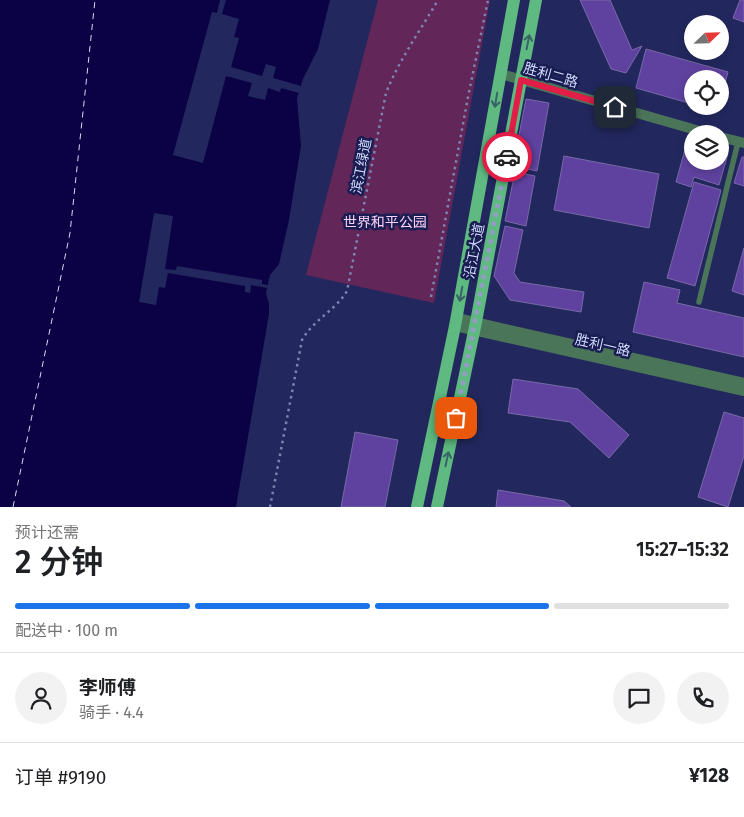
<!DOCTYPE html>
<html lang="zh">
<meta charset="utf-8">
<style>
:root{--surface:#fff;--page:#f2f2f2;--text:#202124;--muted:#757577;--line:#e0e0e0;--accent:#1a73e8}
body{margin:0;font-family:"Fira Sans","Noto Sans SC",sans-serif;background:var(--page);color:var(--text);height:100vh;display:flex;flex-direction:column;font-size:19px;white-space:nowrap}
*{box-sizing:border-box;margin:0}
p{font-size:16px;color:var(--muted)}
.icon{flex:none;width:28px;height:28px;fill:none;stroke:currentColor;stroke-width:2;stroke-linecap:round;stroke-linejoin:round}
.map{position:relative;height:507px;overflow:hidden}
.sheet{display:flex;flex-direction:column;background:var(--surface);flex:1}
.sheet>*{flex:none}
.needle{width:32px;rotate:67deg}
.fabs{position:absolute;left:684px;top:15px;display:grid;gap:10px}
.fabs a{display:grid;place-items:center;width:45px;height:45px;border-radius:50%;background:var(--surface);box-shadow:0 2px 8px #0003;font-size:25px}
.pin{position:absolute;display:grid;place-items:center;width:42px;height:42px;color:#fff;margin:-21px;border-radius:10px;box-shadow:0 2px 8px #0006}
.courier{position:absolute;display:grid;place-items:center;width:50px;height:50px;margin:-25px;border:4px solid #e11d48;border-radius:50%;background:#fff;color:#222;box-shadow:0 1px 6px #0007}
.head em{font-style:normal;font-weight:600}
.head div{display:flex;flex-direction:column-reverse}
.head{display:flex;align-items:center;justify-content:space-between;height:85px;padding:0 15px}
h1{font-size:32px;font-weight:600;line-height:38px}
.bar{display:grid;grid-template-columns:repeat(4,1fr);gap:8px 5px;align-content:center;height:60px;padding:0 15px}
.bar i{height:6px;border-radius:4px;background:var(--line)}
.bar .selected{background:var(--accent)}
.bar p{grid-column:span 4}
.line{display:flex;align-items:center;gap:12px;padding:0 15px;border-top:1px solid var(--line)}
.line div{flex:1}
.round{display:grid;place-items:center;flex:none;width:52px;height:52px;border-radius:26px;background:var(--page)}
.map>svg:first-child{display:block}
.green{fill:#622658}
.water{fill:#0b0246}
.pier{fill:#22285e}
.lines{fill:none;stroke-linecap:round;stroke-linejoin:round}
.ferry{stroke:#d4daf3;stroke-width:1;stroke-dasharray:6 5;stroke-linecap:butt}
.building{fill:#5f429f;stroke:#7869a7}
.path{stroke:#7d84b0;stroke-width:2.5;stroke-dasharray:2.5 4;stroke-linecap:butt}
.service{stroke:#4b7559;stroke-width:5.5}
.tertiary{stroke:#4b7559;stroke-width:10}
.primary{stroke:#5eba80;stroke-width:12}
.oneway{stroke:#386467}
.done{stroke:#949cc5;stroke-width:5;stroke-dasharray:0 9}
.route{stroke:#e11d48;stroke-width:6}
.labels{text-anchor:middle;stroke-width:5;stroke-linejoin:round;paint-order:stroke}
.street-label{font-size:14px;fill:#d1dafc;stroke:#191d52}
.park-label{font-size:14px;fill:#fed0f4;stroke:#191d52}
</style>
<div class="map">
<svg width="744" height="507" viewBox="0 0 744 507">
<rect width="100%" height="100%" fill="#22285e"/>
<path class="green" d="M378,0H490L434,303L306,275Z"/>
<path class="water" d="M0,0H330L318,49L303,79L297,98L301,146L289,220L279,264L270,275L266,293L269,304V314L236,507H0Z"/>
<path class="pier" d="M220,0H226L222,14L239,19L234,37L239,38L231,67L262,76L266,64L276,67L273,78L301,86L299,93L281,88L280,92L268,88L265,100L248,96L252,83L226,76L203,163L173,155L212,12L217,13Z
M154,213L173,216L165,269L176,270L177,266L262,280V284L268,285L267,288L251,285L250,293L245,292V286L168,273L165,288L159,287L156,305L139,302Z"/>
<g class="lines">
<path class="ferry" d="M13,507L70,233L95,0"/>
</g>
<path class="building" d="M580,0H610L632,50L642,46L626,73L611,69Z
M740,0H744V22L733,18Z
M646,49L728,72L720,102V79H692V104L636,88Z
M526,99L549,103L537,171L513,166Z
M701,106H719L718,111Z
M687,142L692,144V161H720V152L728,154L719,185L694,177L691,187L676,182Z
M564,156L659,174L649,228L554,210Z
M742,157H744V186L734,183Z
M515,172L535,176L526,226L505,221Z
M694,182L721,190L695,286L667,278Z
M505,226L523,230L514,273L520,282L584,292L581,312L510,300L494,276Z
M744,248V295L732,291Z
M644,282L680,290L677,303L744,318V357L633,332Z
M513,379L578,389L629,435L609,458L570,422L508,413Z
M724,412L744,418V456L728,507L698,497Z
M355,432L398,440L385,507H341Z
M498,490L564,501L571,507H496Z"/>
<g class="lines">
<path class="path" d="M431,297L468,97L488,0
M270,507L302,340C314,319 335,311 347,291L386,93C399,60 420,31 438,0"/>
<path class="service" d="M699,302L738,142"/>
<path class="tertiary" d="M501,74L710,134
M720,137L744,143
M457,318L744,383
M455,326L744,391"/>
<path class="primary" d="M417,507L455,326L514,0
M437,507L476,322L536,0"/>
</g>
<defs><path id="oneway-shaft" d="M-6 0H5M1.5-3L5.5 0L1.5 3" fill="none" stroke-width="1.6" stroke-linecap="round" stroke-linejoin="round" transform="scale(1.25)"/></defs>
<g class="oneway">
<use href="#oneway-shaft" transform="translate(528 42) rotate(-79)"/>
<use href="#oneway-shaft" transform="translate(496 100) rotate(100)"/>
<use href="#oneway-shaft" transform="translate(461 294) rotate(100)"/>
<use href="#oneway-shaft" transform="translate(447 459) rotate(-78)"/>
</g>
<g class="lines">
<path class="done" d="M456,418L507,157"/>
<path class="route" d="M507,157L521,80L615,107"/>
</g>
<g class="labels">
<g class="street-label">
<text transform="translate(551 75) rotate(16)" y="5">胜利二路</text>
<text transform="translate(361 166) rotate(-79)" y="5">滨江绿道</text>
<text transform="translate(474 251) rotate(-79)" y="5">沿江大道</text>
<text transform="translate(603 345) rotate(13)" y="5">胜利一路</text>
</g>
<g class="park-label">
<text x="385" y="227">世界和平公园</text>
</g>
</g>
</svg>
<div class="fabs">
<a><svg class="needle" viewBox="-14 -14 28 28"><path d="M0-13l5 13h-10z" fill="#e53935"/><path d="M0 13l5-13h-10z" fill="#757577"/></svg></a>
<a><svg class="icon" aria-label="locate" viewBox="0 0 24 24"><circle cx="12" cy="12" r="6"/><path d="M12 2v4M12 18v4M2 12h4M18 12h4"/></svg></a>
<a><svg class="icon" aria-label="layers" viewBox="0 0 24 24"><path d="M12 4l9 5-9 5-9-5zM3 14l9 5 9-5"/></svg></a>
</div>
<div class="pin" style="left:456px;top:418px;background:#ea580c"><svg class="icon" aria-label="bag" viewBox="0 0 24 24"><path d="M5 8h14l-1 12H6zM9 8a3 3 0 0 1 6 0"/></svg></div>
<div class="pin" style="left:615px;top:107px;background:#1f2937"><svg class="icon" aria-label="home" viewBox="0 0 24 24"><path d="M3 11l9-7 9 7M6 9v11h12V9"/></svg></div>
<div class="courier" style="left:507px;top:157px"><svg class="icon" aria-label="car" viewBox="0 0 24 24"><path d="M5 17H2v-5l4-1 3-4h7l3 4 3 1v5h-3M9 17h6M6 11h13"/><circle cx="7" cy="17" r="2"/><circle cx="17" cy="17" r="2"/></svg></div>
</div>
<section class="sheet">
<div class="head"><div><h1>2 分钟</h1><p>预计还需</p></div><em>15:27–15:32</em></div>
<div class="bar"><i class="selected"></i><i class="selected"></i><i class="selected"></i><i></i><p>配送中 · 100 m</p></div>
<div class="line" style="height:90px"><a class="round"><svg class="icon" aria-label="person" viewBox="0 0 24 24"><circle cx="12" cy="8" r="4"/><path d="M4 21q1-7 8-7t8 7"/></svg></a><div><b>李师傅</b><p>骑手 · 4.4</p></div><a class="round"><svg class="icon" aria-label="chat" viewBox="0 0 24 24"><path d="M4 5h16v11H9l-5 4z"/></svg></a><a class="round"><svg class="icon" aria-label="phone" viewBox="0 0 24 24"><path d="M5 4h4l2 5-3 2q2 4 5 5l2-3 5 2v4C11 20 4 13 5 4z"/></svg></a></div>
<div class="line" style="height:65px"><div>订单 #9190</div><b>¥128</b></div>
</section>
